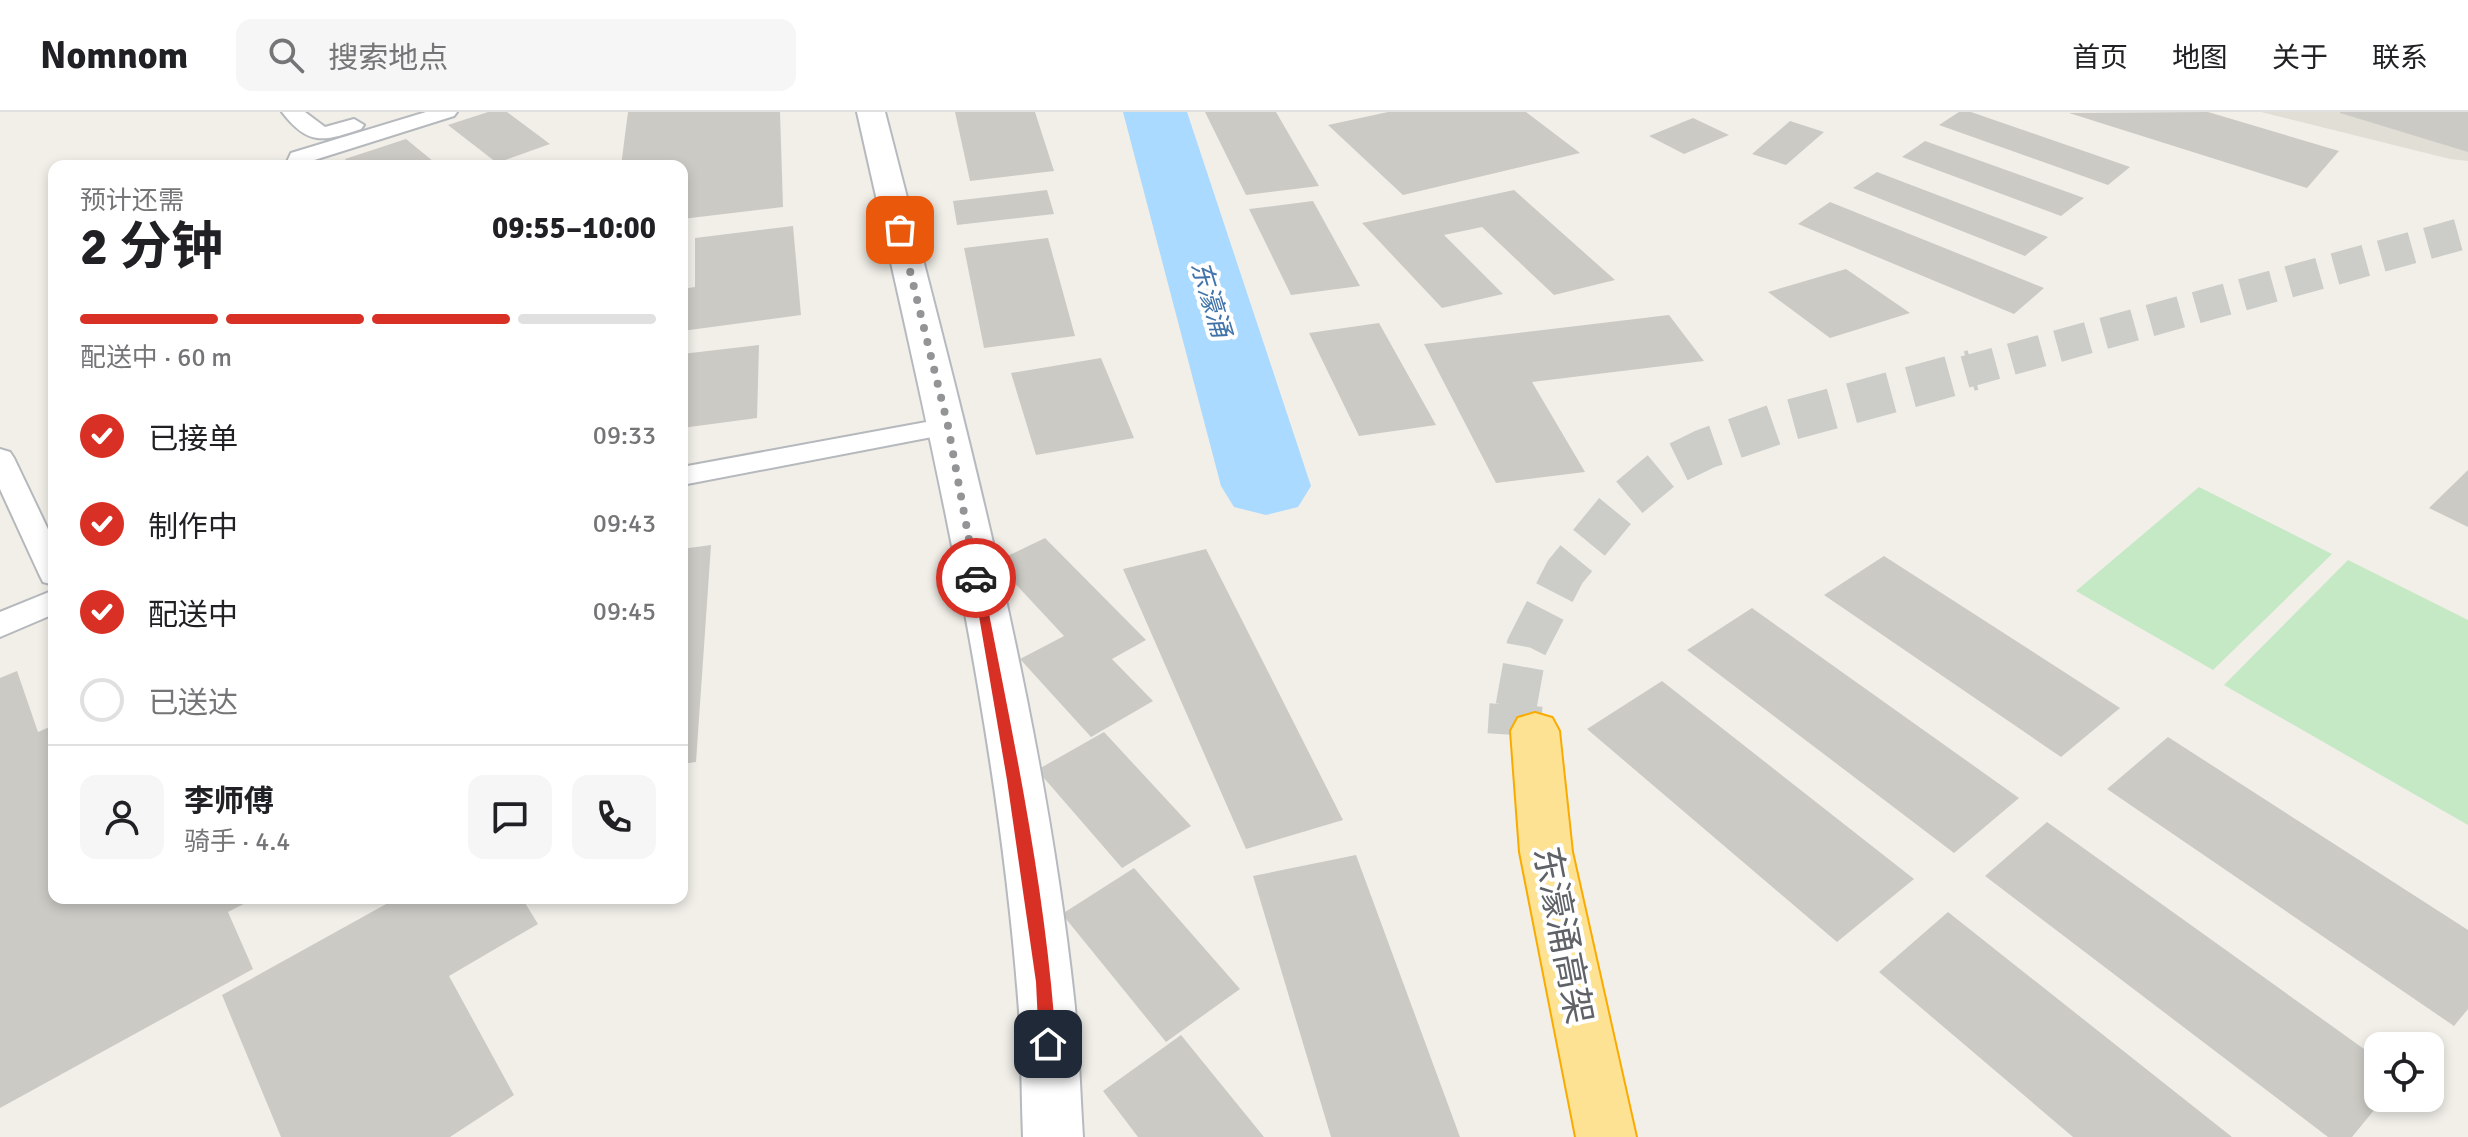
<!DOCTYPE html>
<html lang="zh">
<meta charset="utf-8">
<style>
:root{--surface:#fff;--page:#f6f6f6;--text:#202124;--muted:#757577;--line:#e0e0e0;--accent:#d93025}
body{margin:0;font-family:Signika,"Noto Sans SC",sans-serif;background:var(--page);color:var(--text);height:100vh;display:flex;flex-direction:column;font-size:30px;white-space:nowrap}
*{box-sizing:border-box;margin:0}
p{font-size:26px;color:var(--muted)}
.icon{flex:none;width:44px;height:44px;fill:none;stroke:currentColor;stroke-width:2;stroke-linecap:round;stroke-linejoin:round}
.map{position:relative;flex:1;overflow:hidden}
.drawer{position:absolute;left:48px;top:48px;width:640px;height:744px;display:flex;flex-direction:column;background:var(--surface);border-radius:16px;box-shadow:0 4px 12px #0003}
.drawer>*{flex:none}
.buttons{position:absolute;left:2364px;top:920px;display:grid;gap:16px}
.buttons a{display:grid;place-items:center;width:80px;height:80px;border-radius:16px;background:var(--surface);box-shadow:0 4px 12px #0003;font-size:40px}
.pin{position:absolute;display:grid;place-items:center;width:68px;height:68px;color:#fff;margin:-34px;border-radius:16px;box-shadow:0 4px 12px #0006}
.courier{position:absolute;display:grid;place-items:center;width:80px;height:80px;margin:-40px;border:6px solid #d93025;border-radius:50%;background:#fff;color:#222;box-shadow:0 2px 10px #0007}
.head em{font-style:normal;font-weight:700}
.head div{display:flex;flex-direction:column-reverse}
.head{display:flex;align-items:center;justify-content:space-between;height:136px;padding:0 32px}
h1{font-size:52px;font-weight:700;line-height:60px}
.bar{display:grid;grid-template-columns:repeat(4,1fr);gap:12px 8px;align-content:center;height:96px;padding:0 32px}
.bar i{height:10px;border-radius:6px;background:var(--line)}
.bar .on{background:var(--accent)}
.bar p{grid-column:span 4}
.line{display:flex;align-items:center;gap:20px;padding:0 32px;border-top:2px solid var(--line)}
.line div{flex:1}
.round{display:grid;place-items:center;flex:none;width:84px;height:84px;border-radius:16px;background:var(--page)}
ol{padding:0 32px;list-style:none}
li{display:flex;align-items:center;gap:24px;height:88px}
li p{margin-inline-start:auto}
li .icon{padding:8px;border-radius:50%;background:var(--accent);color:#fff;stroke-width:4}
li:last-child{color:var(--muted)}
li i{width:44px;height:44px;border:4px solid var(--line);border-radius:50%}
header{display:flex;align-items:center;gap:48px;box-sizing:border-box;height:112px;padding:0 40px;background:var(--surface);border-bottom:2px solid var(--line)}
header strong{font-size:38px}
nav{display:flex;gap:44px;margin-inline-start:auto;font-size:28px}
.search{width:560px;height:72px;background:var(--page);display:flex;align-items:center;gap:20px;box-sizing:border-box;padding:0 28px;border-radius:16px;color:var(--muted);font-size:30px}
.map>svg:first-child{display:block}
.education{fill:#e1ded6}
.green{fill:#c5e8c5}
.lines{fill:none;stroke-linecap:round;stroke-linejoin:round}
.river{fill:#aadaff;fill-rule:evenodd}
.building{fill:#cccac5}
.highway-tunnel-far2{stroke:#ccccc8;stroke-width:32;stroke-dasharray:32 16;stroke-linecap:butt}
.highway-tunnel-far1{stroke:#ccccc8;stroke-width:41;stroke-dasharray:41 20;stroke-linecap:butt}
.highway-tunnel{stroke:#ccccc8;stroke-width:53;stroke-dasharray:53 26;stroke-linecap:butt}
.lane-casing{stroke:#b5b8bc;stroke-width:4}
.secondary-casing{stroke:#b6babf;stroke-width:4}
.highway-casing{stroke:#f9ab00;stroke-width:4}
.lane{fill:#fff;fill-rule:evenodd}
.secondary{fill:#fff;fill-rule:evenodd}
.highway{fill:#fde293;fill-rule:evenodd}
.route{fill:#d93025}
.done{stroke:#929495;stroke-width:8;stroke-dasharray:0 14.4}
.labels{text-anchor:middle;stroke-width:8;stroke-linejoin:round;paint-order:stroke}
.far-water-label{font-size:26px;font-style:italic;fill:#4174aa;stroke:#fff}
.near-street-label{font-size:36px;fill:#5f6368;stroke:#fff}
</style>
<header>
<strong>Nomnom</strong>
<div class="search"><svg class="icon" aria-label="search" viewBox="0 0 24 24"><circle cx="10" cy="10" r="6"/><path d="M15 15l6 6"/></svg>搜索地点</div>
<nav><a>首页</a><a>地图</a><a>关于</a><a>联系</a></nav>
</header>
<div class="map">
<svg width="2468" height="1025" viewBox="0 0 2468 1025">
<rect width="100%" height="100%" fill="#f1efe8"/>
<path class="education" d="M2261,0H2468V49L2450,47Z"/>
<path class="green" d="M2199,375L2332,442L2213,558L2076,479Z
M2348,448L2468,508V713L2224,573Z"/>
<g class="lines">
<path class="river" d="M1123,0H1187L1311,374L1298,395L1266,403L1234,395L1221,374Z"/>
</g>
<path class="building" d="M488,0H507L550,32L497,51L448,13Z
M628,0H780L783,95L682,107V54H621Z
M955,0H1035L1054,59L970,69Z
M1205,0H1276L1319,74L1246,83Z
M1388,0H1526L1580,41L1403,83L1328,13Z
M1959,0H1971L2130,55L2108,73L1939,13Z
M2208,0L2339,39L2307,76L2069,1Z
M2340,0H2468V40L2340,1Z
M1693,6L1729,23L1684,42L1649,24Z
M1790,9L1824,20L1786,53L1752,42Z
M406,27L439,54H353L345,47Z
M1925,29L2084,86L2061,104L1902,45Z
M1877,60L2048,125L2025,144L1853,76Z
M1047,78L1054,102L957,113L953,89Z
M1514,78L1615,168L1554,183L1482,115L1444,123L1503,182L1442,196L1362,111Z
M1313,89L1360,174L1291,183L1249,97Z
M1830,90L2044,176L2014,202L1798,112Z
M793,114L801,203L682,219V177L695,175V126Z
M1048,126L1075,224L984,236L964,136Z
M1846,157L1910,201L1830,226L1768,180Z
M1669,203L1704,249L1532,270L1585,360L1496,371L1424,232Z
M1379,211L1436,313L1359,324L1309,221Z
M759,233L757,306L682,316V242Z
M1101,246L1134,326L1036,343L1011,261Z
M2468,358V415L2429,396Z
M1045,426L1146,528L1112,547L1153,589L1091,625L1020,547L1064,524L995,450Z
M711,433L696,650L682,652V437Z
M1206,437L1343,708L1246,737L1123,457Z
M1884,444L2120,596L2061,645L1824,483Z
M1752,496L2019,686L1954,741L1687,538Z
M17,559L38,620L54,613V786H255L228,800L253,857L0,996V566Z
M1662,569L1914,767L1837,830L1587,617Z
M1104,620L1191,714L1122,756L1037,658Z
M2168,625L2468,818V897L2454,914L2107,677Z
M2047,710L2378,947V986H2384L2352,1025H2328L1985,764Z
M1356,743L1460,1025H1331L1253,764Z
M1134,756L1240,877L1166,930L1062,802Z
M397,786H522L538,812L449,864L514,983L450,1025H281L222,883Z
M1948,800L2232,1025H2073L1879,860Z
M1181,923L1264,1025H1138L1103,979Z"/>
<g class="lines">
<path class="highway-tunnel-far2" d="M1965,260L2468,120"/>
<path class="highway-tunnel-far1" d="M1516,595L1527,534L1565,460L1620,393L1662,358L1705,337L1779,311L1973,258"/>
<path class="highway-tunnel" d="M1514,623L1516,593"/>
<defs>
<path id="lane" d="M282,0H305L325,15L354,7L364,13L361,17C324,29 309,35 282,0Z
M426,0H457L454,4L308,50L307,54H285L291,41Z
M948,306L958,308L962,314L958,320L682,373V355Z
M0,337L10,340L14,346L54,430V473L43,470L39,462L0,377Z
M54,478V502L0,525V500Z"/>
<path id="secondary" d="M857,0H885C959,289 1042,590 1074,886C1079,932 1080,979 1083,1025H1023C1021,979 1022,932 1018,886C995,589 922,290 857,0Z"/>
<path id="highway" d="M1535,601L1552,606L1559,619L1572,740L1636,1025H1576L1520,740L1511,619L1518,606Z"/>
</defs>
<use href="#lane" class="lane-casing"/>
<use href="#secondary" class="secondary-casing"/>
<use href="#highway" class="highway-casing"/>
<use href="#lane" class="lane"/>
<use href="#secondary" class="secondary"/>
<use href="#highway" class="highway"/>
</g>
<path class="route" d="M972,463L982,466C1012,620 1046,775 1056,932L1048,940L1039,932L1036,870L1007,668Z"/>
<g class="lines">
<path class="done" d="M900,118L948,314L976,466"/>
</g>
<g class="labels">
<g class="far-water-label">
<text transform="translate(1211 187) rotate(73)" y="9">东濠涌</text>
</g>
<g class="near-street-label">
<text transform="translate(1564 823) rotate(79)" y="13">东濠涌高架</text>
</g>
</g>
</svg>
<div class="buttons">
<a><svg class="icon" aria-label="locate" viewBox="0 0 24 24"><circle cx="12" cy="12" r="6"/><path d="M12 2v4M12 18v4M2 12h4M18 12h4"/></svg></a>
</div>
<div class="pin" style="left:900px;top:118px;background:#ea580c"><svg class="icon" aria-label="bag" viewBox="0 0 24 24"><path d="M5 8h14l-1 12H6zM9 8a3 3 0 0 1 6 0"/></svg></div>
<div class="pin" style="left:1048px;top:932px;background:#1f2937"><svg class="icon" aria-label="home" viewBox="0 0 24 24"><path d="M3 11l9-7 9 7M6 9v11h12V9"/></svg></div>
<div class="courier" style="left:976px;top:466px"><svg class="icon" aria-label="car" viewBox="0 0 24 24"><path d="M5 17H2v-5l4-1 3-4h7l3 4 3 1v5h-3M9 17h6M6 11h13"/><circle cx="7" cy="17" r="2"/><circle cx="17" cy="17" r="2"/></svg></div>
<section class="drawer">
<div class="head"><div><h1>2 分钟</h1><p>预计还需</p></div><em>09:55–10:00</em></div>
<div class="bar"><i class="on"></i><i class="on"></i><i class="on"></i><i></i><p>配送中 · 60 m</p></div>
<ol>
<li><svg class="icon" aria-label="check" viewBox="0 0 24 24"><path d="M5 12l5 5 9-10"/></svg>已接单<p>09:33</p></li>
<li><svg class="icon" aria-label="check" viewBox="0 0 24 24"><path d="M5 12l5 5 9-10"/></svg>制作中<p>09:43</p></li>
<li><svg class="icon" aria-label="check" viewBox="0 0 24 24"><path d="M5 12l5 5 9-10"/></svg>配送中<p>09:45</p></li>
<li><i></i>已送达</li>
</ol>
<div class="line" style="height:144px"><a class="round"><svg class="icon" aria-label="person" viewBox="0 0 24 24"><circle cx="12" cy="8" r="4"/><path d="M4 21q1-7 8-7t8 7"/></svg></a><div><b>李师傅</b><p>骑手 · 4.4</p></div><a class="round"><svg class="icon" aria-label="chat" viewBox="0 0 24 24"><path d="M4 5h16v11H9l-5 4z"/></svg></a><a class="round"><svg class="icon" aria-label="phone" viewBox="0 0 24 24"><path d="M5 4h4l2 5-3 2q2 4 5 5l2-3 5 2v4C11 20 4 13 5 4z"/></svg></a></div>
</section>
</div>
